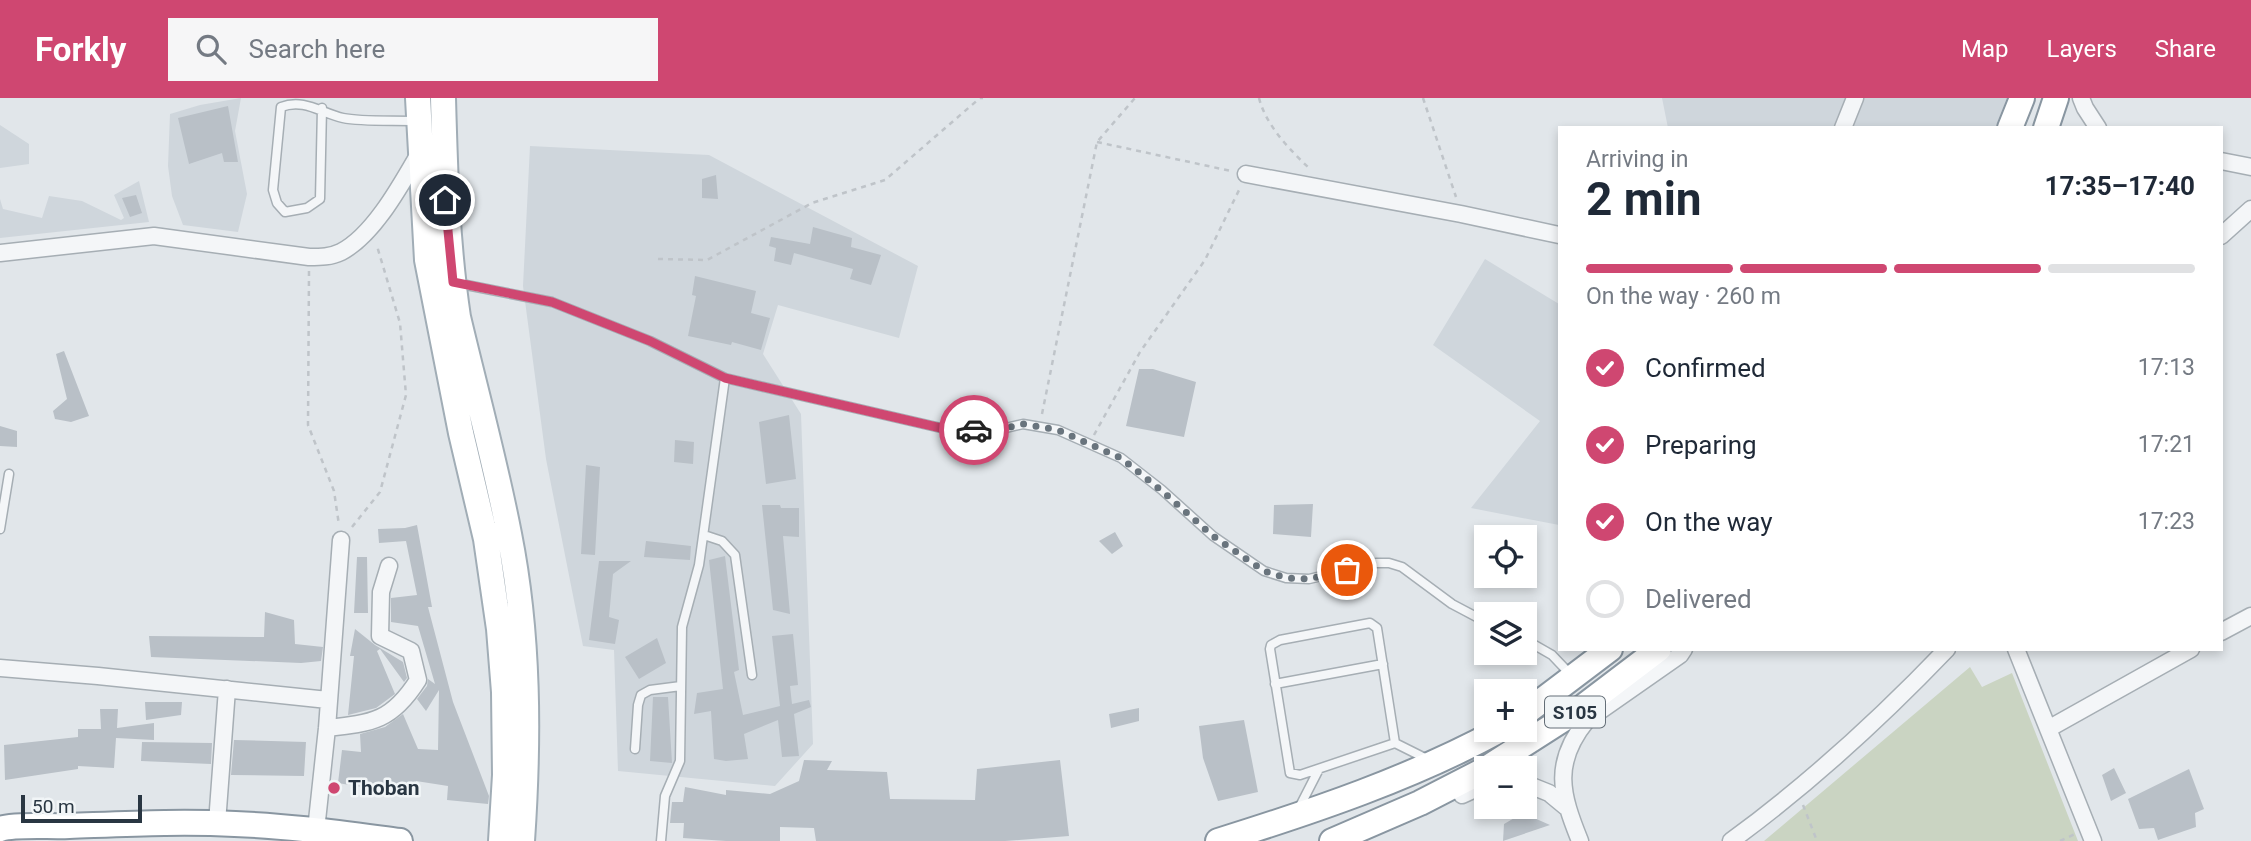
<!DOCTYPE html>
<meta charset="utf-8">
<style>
:root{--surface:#fff;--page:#f6f6f7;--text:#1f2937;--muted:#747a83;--line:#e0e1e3;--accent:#cf4771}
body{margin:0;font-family:Roboto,sans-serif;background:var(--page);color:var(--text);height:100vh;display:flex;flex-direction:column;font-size:26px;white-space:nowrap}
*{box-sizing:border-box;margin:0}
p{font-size:23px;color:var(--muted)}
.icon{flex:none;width:38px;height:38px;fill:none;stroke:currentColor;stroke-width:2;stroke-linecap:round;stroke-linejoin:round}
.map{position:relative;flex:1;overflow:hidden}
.sheet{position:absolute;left:1558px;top:28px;width:665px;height:525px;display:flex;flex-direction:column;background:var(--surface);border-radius:0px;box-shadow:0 4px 10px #0003}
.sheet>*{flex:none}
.fabs{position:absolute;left:1474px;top:427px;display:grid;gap:14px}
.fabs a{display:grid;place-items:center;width:63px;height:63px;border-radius:0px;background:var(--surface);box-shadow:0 4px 10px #0003;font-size:35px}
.scale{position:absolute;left:21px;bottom:18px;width:121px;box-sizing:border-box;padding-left:7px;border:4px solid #293642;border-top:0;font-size:19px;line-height:24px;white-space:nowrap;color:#293642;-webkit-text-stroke:5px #f1f5f7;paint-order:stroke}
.pin{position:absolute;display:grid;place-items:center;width:60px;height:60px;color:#fff;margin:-30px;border:4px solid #fff;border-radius:50%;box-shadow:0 2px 7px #0007}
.courier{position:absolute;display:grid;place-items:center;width:70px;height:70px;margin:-35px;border:5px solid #cf4771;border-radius:50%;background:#fff;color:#222;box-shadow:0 2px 9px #0007}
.head em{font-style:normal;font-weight:700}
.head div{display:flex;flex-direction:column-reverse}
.head{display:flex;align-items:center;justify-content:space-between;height:119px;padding:0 28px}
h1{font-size:46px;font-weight:700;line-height:52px}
.bar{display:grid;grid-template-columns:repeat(4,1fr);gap:10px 7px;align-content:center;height:84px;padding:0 28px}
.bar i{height:9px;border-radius:5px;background:var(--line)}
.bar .selected{background:var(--accent)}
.bar p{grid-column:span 4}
ol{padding:0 28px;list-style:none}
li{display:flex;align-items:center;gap:21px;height:77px}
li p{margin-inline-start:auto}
li .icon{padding:7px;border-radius:50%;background:var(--accent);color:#fff;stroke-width:4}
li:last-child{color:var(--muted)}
li i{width:38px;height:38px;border:4px solid var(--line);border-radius:50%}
header{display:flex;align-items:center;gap:42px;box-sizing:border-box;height:98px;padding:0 35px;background:var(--accent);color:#fff}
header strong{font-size:33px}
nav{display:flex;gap:38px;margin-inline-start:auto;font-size:24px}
.search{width:490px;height:63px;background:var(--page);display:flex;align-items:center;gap:18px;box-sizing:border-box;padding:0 24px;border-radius:0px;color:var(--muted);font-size:26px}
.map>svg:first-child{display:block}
.built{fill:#cfd6dc}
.green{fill:#cad4c2}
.building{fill:#b9c0c7}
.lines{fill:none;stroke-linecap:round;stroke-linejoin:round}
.service-casing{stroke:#a6aeb4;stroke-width:11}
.minor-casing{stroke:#a6aeb4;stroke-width:19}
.primary-casing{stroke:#a1adb6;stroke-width:28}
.trunk-casing{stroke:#8996a1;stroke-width:28}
.path{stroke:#bfc4c9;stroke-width:2.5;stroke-dasharray:5 5;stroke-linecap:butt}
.service{stroke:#f4f6f8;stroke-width:8}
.minor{stroke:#f4f6f8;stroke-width:16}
.primary{stroke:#fff;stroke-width:24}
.trunk{stroke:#fff;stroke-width:24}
.done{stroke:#69747d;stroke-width:7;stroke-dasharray:0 12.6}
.route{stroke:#cf4771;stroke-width:9}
.poi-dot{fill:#cf4771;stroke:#f1f5f7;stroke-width:2.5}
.labels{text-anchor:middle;stroke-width:5;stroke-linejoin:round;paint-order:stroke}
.shield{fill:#f1f5f7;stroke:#656f78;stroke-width:2}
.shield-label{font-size:19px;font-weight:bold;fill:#293642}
.poi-label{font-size:21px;font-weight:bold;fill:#293642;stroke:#f1f5f7;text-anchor:start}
</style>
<header>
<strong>Forkly</strong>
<div class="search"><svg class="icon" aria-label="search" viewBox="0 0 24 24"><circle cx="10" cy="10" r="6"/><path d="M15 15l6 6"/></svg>Search here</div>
<nav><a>Map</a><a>Layers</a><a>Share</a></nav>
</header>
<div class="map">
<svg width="2251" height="743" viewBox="0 0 2251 743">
<rect width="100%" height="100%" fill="#e1e6ea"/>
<path class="built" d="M241,0L235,33L247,96L238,134L183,127L172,98L168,68L170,16L200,7Z
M1662,0H2007L1995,30H1668Z
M0,27L29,46V66L0,70Z
M530,48L709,57L918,168L899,240L778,207L763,256L801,316L813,646L775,688L618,673L614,552L583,548L546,361L523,188Z
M139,83L149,124L0,140V101L3,111L42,120L49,98L82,103L121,122L124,120L114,97Z
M1485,161L1559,206V427L1471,410L1540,323L1433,247Z"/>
<path class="green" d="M1970,569L1982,589L2012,575L2078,743H1764Z"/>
<path class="building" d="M228,8L238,64H224L222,55L189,66L178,20Z
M716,77L718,101L702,100V81Z
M136,97L142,115L130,119L122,100Z
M813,129L852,140L851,149L881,157L871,187L850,181L853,171L794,155L791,167L774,163L776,150L769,148L771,139L810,146Z
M695,178L756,193L751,215L770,220L761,252L732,244L731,247L688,238L696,198L692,197Z
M64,253L89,318L71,324L55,321L53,313L67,301L56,256Z
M1139,271H1153L1196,284L1184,339L1126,328Z
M789,317L796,381L766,386L759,324Z
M0,328L17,333V349L0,348Z
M675,342L694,344L693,366L674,364Z
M586,367L600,369L595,457L581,456Z
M1313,406L1311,439L1273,436L1274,407Z
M762,407H780L781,410H799V439L783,438L790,516L773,512Z
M417,427L432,509H428L453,604L489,698L488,706L447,702L448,688L416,683L413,698L338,685L342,652L361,654L360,636L385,629L403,616L418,651L438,652L439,592L426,613L417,601L427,588L428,581L435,586L418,528L391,524V500L417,497L406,443L379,445L378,431L405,430Z
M1115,434L1123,448L1112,456L1099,443Z
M646,443L691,448L690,462L644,459Z
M725,458L739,572L734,574L743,617L780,608L772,538L793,536L798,587L790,588L792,606L809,602L811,609L794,616L799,658L782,659L778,622L744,636L748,661L726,663L714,661L711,613L694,616L697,595L723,591L709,462Z
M357,459H367L368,515H354Z
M599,463H631L613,476L609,519L619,522L615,546L589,542Z
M265,514L294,522L295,546L323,549L321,563L301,565L151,559L149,538L264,539Z
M355,531L375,547L403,564L407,580L404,584L380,551L377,553L395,596L376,610L348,617L354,558H350Z
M657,540L666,565L639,581L625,559Z
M653,599H668L672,665L650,663Z
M145,604H182L181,617L146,622Z
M1139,610V623L1111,630L1109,616Z
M100,611H118L117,630L154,625V642L116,640L114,670L78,668V671L5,682L4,647L78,639V631H101Z
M1244,622L1258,694L1218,703L1203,660L1199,628Z
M234,642L306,644L304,678L231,677Z
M142,644L212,645L211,666L141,663Z
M804,662L832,663L827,672L887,674L890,701L975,702L977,671L1060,662L1069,738L1005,743H816L814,730L780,729V743H726L683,740L684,725H670L672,704H683L685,689L726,697V692L770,696L799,683Z
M2114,670L2126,695L2111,703L2102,677Z
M2189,671L2204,711L2195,715L2196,729L2158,742L2154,730L2139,731L2128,701Z
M1523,715L1550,727L1503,743L1504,726Z"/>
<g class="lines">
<defs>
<path id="service" d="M322,10L320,101L307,110L285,114L277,105L273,92L281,9C304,0 321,15 343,20C362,24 396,22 416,23
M456,185L552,204L650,243L725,280L941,330L993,333L1023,326L1058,332L1121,360L1162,392L1213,438L1264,473L1286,480L1309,481L1376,465H1389L1402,469L1452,506L1486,524
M0,431L9,376
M704,437L722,443L735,457L752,577
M1524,541L1552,557L1571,577
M1275,586L1383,566
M1395,645L1377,530L1370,525L1280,542L1271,547L1270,551L1290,675L1300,677L1395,645L1427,661
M635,651L638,607L641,597L650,592L681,588
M1298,712L1319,671
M661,743L665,698L680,663L682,529L699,467L725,280"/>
<path id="minor" d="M2081,0L2085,10L2098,30
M1843,30L1855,0
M2221,63L2251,69
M1246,76L1461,116L1559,137
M2221,138L2251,111
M0,155L154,138L309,159C320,159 331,159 341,154C374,137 402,85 420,54
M2221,534L2251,518
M2016,551L2093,743
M0,570L98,578L328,602
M327,630C373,625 392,623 418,582L411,553L380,538L381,494L389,468
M2048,631L2191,551
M1524,685L1549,695L1566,709
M1462,697L1486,686
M217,725L227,591
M316,732L327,630L341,442
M1580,743C1561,696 1552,665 1587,622L1680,557L1684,551
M1731,743C1809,686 1880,621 1947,551"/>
<path id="primary" d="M418,0L427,162L461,335L486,441L499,531L504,594L505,677L501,743
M443,0C445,73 447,146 458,219C475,291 495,363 509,436C529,537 529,641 522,743"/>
<path id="trunk" d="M2010,30L2022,0
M2046,30L2056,0
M1524,616L1610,551
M1487,670L1584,608L1659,551
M0,731C15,726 51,729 69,728C125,726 180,723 235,726C291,728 346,736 400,743
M1218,743C1314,713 1412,680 1500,632
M1332,743L1420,705L1486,671"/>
</defs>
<use href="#service" class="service-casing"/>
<use href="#minor" class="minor-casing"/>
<use href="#primary" class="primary-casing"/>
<use href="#trunk" class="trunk-casing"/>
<path class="path" d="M1259,0C1266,28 1291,53 1311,72
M1423,0L1456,99
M1097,44L1231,73
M658,161L707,162L812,105L885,82L980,0H983
M309,173L308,327L334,393L339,427
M1042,316L1097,44L1135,0
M1094,337L1140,254L1205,162L1240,90
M352,429L380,394L406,297L400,225L377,148
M1803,707L1817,743
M2060,743L2075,736"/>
<use href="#service" class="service"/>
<use href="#minor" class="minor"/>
<use href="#primary" class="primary"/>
<use href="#trunk" class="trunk"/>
</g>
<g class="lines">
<path class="done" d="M974,332L993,333L1023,326L1058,332L1121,360L1162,393L1213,438L1264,473L1286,480L1309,481L1347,472"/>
<path class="route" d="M445,102L453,184L552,204L650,243L725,280L941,330L974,332"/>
</g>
<circle class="poi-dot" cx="334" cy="690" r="7"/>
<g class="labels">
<rect class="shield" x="1545" y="598.5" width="60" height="31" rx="5"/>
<g class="shield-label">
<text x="1575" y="621">S105</text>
</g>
<g class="poi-label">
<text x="348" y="697">Thoban</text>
</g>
</g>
</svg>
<div class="fabs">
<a><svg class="icon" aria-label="locate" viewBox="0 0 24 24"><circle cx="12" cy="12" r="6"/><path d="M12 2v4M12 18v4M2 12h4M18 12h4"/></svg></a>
<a><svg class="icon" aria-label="layers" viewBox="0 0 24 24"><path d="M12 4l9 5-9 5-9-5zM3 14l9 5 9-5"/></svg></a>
<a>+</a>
<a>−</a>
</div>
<div class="scale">50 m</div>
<div class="pin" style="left:1347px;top:472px;background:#ea580c"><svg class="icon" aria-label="bag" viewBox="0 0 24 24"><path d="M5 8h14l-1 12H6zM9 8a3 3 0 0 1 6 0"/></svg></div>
<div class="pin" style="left:445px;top:102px;background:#1f2937"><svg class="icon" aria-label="home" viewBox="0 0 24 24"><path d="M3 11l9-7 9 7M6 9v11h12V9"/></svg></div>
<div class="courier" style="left:974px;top:332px"><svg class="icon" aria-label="car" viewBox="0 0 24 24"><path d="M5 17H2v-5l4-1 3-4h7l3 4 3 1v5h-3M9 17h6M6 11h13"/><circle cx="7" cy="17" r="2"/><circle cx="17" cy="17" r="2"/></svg></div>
<section class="sheet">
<div class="head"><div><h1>2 min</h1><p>Arriving in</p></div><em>17:35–17:40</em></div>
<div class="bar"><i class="selected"></i><i class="selected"></i><i class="selected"></i><i></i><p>On the way · 260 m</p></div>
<ol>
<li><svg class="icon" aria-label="check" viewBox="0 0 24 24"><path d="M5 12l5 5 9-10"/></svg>Confirmed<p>17:13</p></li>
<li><svg class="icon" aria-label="check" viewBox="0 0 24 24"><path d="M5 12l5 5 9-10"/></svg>Preparing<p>17:21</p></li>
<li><svg class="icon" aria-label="check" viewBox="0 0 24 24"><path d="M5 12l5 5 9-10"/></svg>On the way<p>17:23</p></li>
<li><i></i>Delivered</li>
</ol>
</section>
</div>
